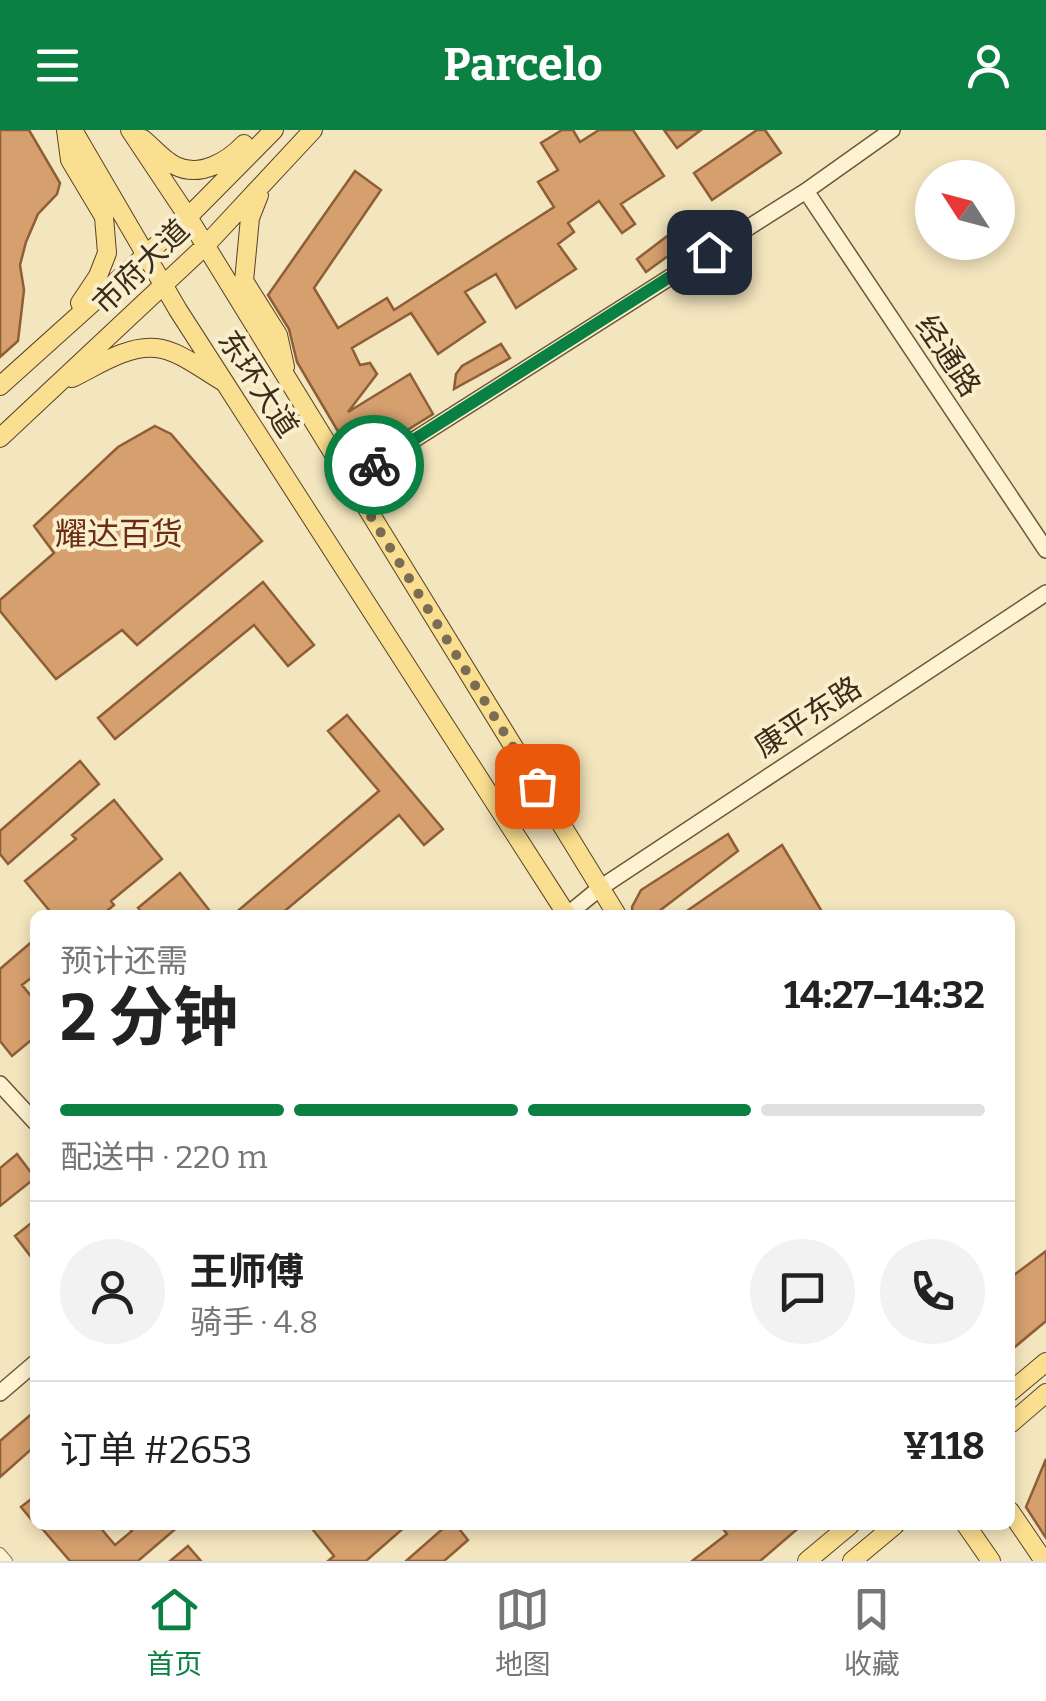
<!DOCTYPE html>
<html lang="zh">
<meta charset="utf-8">
<style>
:root{--surface:#fff;--page:#f2f2f2;--text:#222;--muted:#767676;--line:#e0e0e0;--accent:#0b8043}
body{margin:0;font-family:Bitter,"Noto Sans SC",serif;background:var(--page);color:var(--text);height:100vh;display:flex;flex-direction:column;font-size:38px;white-space:nowrap}
*{box-sizing:border-box;margin:0}
p{font-size:32px;color:var(--muted)}
.icon{flex:none;width:55px;height:55px;fill:none;stroke:currentColor;stroke-width:2;stroke-linecap:round;stroke-linejoin:round}
.map{position:relative;flex:1;overflow:hidden}
.drawer{position:absolute;left:30px;top:780px;width:985px;height:620px;display:flex;flex-direction:column;background:var(--surface);border-radius:15px;box-shadow:0 5px 15px #0003}
.drawer>*{flex:none}
.needle{width:65px;rotate:306deg}
.fabs{position:absolute;left:915px;top:30px;display:grid;gap:20px}
.fabs a{display:grid;place-items:center;width:100px;height:100px;border-radius:50%;background:var(--surface);box-shadow:0 5px 15px #0003;font-size:50px}
.pin{position:absolute;display:grid;place-items:center;width:85px;height:85px;color:#fff;margin:-42px;border-radius:20px;box-shadow:0 5px 15px #0006}
.courier{position:absolute;display:grid;place-items:center;width:100px;height:100px;margin:-50px;border:8px solid #0b8043;border-radius:50%;background:#fff;color:#222;box-shadow:0 2px 12px #0007}
.overview em{font-style:normal;font-weight:700}
.overview div{display:flex;flex-direction:column-reverse}
.overview{display:flex;align-items:center;justify-content:space-between;height:170px;padding:0 30px}
h1{font-size:65px;font-weight:700;line-height:75px}
.bar{display:grid;grid-template-columns:repeat(4,1fr);gap:15px 10px;align-content:center;height:120px;padding:0 30px}
.bar i{height:12px;border-radius:8px;background:var(--line)}
.bar .current{background:var(--accent)}
.bar p{grid-column:span 4}
.line{display:flex;align-items:center;gap:25px;padding:0 30px;border-top:2px solid var(--line)}
.line div{flex:1}
.round{display:grid;place-items:center;flex:none;width:105px;height:105px;border-radius:52px;background:var(--page)}
header{display:flex;justify-content:space-between;align-items:center;height:130px;padding:0 30px;background:var(--accent);color:#fff;font-size:45px;font-weight:700}
.menu{display:flex;justify-content:space-around;align-items:center;height:140px;border-top:2px solid var(--line);background:var(--surface);font-size:28px;color:var(--muted)}
.menu a{display:grid;justify-items:center;gap:5px}
.menu .current{color:var(--accent)}
.map>svg:first-child{display:block}
.building{fill:#d59f6e;stroke:#8e5e37;stroke-width:2.5}
.lines{fill:none;stroke-linecap:round;stroke-linejoin:round}
.street-casing{stroke:#8d7554;stroke-width:12}
.secondary-casing{stroke:#6e5637;stroke-width:18}
.primary-casing{stroke:#594229;stroke-width:20}
.street{stroke:#fdf2d1;stroke-width:10}
.secondary{stroke:#fdf2d1;stroke-width:15}
.primary{stroke:#fbdf90;stroke-width:18}
.done{stroke:#7b6c54;stroke-width:10;stroke-dasharray:0 18}
.route{stroke:#0b8043;stroke-width:12}
.labels{text-anchor:middle;stroke-width:8;stroke-linejoin:round;paint-order:stroke}
.street-label{font-size:30px;fill:#3a2b1b;stroke:#f9efcd}
.neighbourhood-label{font-size:32px;fill:#6c2c15;stroke:#f9efcd}
</style>
<header><svg class="icon" aria-label="menu" viewBox="0 0 24 24"><path d="M4 6h16M4 12h16M4 18h16"/></svg>Parcelo<svg class="icon" aria-label="person" viewBox="0 0 24 24"><circle cx="12" cy="8" r="4"/><path d="M4 21q1-7 8-7t8 7"/></svg></header>
<div class="map">
<svg width="1046" height="1431" viewBox="0 0 1046 1431">
<rect width="100%" height="100%" fill="#f3e5bd"/>
<path class="building" d="M0,0H29L60,53L57,64L38,84L26,112L20,135L24,160L18,211L0,227Z
M562,0H573L580,12L599,0H633L664,46L621,74L635,94L622,103L599,71L568,93L574,102L558,114L576,139L516,178L496,144L465,162L485,192L438,224L411,183L352,218L360,235L370,233L377,244L348,282L410,244L433,284L356,332L297,232L289,199L268,165L355,41L381,60L314,158L338,198L387,168L394,180L554,77L538,52L558,40L541,13Z
M664,0H701L677,18Z
M757,0H765L781,23L712,70L694,43Z
M683,94L687,100L695,94L701,102L646,142L637,129Z
M501,214L510,228L454,259L456,244L462,236Z
M155,296L171,304L262,411L137,515L122,500L56,549L0,481V470L54,423L34,396L118,317Z
M263,452L314,515L288,536L254,495L115,609L98,588Z
M347,585L443,699L424,715L399,685L280,785H233L379,661L328,601Z
M80,631L99,654L8,734L0,724V701Z
M114,670L162,729L111,771L114,775L102,785H53L25,751L76,709L72,705Z
M728,704L738,721L654,785H633L632,777L641,760Z
M782,715L824,785H681Z
M180,743L213,785H144L138,778Z
M35,809V845L22,855L35,871V907L12,926L0,911V839Z
M17,1024L35,1048L0,1076V1038Z
M35,1090V1132L15,1106Z
M1046,1121V1191L1010,1221V1148Z
M35,1281V1316L0,1347V1311Z
M1046,1329V1408L1026,1377Z
M35,1366V1394L21,1377Z
M39,1395H98L115,1415L132,1401L126,1395H180L138,1431H70Z
M309,1395H407L366,1431H328L334,1426Z
M447,1395H456L468,1410L444,1431H406Z
M720,1395H802L760,1431H692L727,1404Z
M188,1416L201,1431H170Z"/>
<g class="lines">
<defs>
<path id="street" d="M0,1423L7,1431"/>
<path id="secondary" d="M806,61L1046,420
M349,351L806,61L892,0
M567,785L600,758L1046,463
M0,954L35,992
M0,1263L35,1233"/>
<path id="primary" d="M66,0L70,30L104,87L107,123L98,146L80,173
M73,0L178,180L567,785
M130,0L188,87L617,785
M143,9C153,17 164,31 176,36C200,48 228,31 244,14
M259,65L250,88L244,151L278,205L285,237
M72,248C97,236 127,215 156,218C178,220 203,240 222,251
M0,256L188,87L274,0
M0,308L205,116L313,0
M1010,1262L1046,1232
M1010,1294L1046,1263
M1010,1381L1044,1431
M966,1395L991,1431
M807,1431L850,1395
M852,1431L895,1395"/>
</defs>
<use href="#street" class="street-casing"/>
<use href="#secondary" class="secondary-casing"/>
<use href="#primary" class="primary-casing"/>
<use href="#street" class="street"/>
<use href="#secondary" class="secondary"/>
<use href="#primary" class="primary"/>
</g>
<g class="lines">
<path class="done" d="M374,335L349,351L537,656"/>
<path class="route" d="M374,335L709,122"/>
</g>
<g class="labels">
<g class="street-label">
<text transform="translate(141 137) rotate(-44)" y="10">市府大道</text>
<text transform="translate(948 226) rotate(56)" y="10">经通路</text>
<text transform="translate(258 254) rotate(57)" y="10">东环大道</text>
<text transform="translate(808 587) rotate(-33)" y="10">康平东路</text>
</g>
<g class="neighbourhood-label">
<text x="119" y="415">耀达百货</text>
</g>
</g>
</svg>
<div class="fabs">
<a><svg class="needle" viewBox="-14 -14 28 28"><path d="M0-13l5 13h-10z" fill="#e53935"/><path d="M0 13l5-13h-10z" fill="#767676"/></svg></a>
</div>
<div class="pin" style="left:537px;top:656px;background:#ea580c"><svg class="icon" aria-label="bag" viewBox="0 0 24 24"><path d="M5 8h14l-1 12H6zM9 8a3 3 0 0 1 6 0"/></svg></div>
<div class="pin" style="left:709px;top:122px;background:#1f2937"><svg class="icon" aria-label="home" viewBox="0 0 24 24"><path d="M3 11l9-7 9 7M6 9v11h12V9"/></svg></div>
<div class="courier" style="left:374px;top:335px"><svg class="icon" aria-label="bike" viewBox="0 0 24 24"><circle cx="6" cy="16" r="4"/><circle cx="18" cy="16" r="4"/><path d="M6 16l4-8h5l3 8M10 8l3 8H6M13 5h3"/></svg></div>
<section class="drawer">
<div class="overview"><div><h1>2 分钟</h1><p>预计还需</p></div><em>14:27–14:32</em></div>
<div class="bar"><i class="current"></i><i class="current"></i><i class="current"></i><i></i><p>配送中 · 220 m</p></div>
<div class="line" style="height:180px"><a class="round"><svg class="icon" aria-label="person" viewBox="0 0 24 24"><circle cx="12" cy="8" r="4"/><path d="M4 21q1-7 8-7t8 7"/></svg></a><div><b>王师傅</b><p>骑手 · 4.8</p></div><a class="round"><svg class="icon" aria-label="chat" viewBox="0 0 24 24"><path d="M4 5h16v11H9l-5 4z"/></svg></a><a class="round"><svg class="icon" aria-label="phone" viewBox="0 0 24 24"><path d="M5 4h4l2 5-3 2q2 4 5 5l2-3 5 2v4C11 20 4 13 5 4z"/></svg></a></div>
<div class="line" style="height:130px"><div>订单 #2653</div><b>¥118</b></div>
</section>
</div>
<nav class="menu">
<a class="current"><svg class="icon" aria-label="home" viewBox="0 0 24 24"><path d="M3 11l9-7 9 7M6 9v11h12V9"/></svg>首页</a>
<a><svg class="icon" aria-label="map" viewBox="0 0 24 24"><path d="M3 6l6-2 6 2 6-2v14l-6 2-6-2-6 2zM9 4v14M15 6v14"/></svg>地图</a>
<a><svg class="icon" aria-label="saved" viewBox="0 0 24 24"><path d="M7 4h10v16l-5-4-5 4z"/></svg>收藏</a>
</nav>
